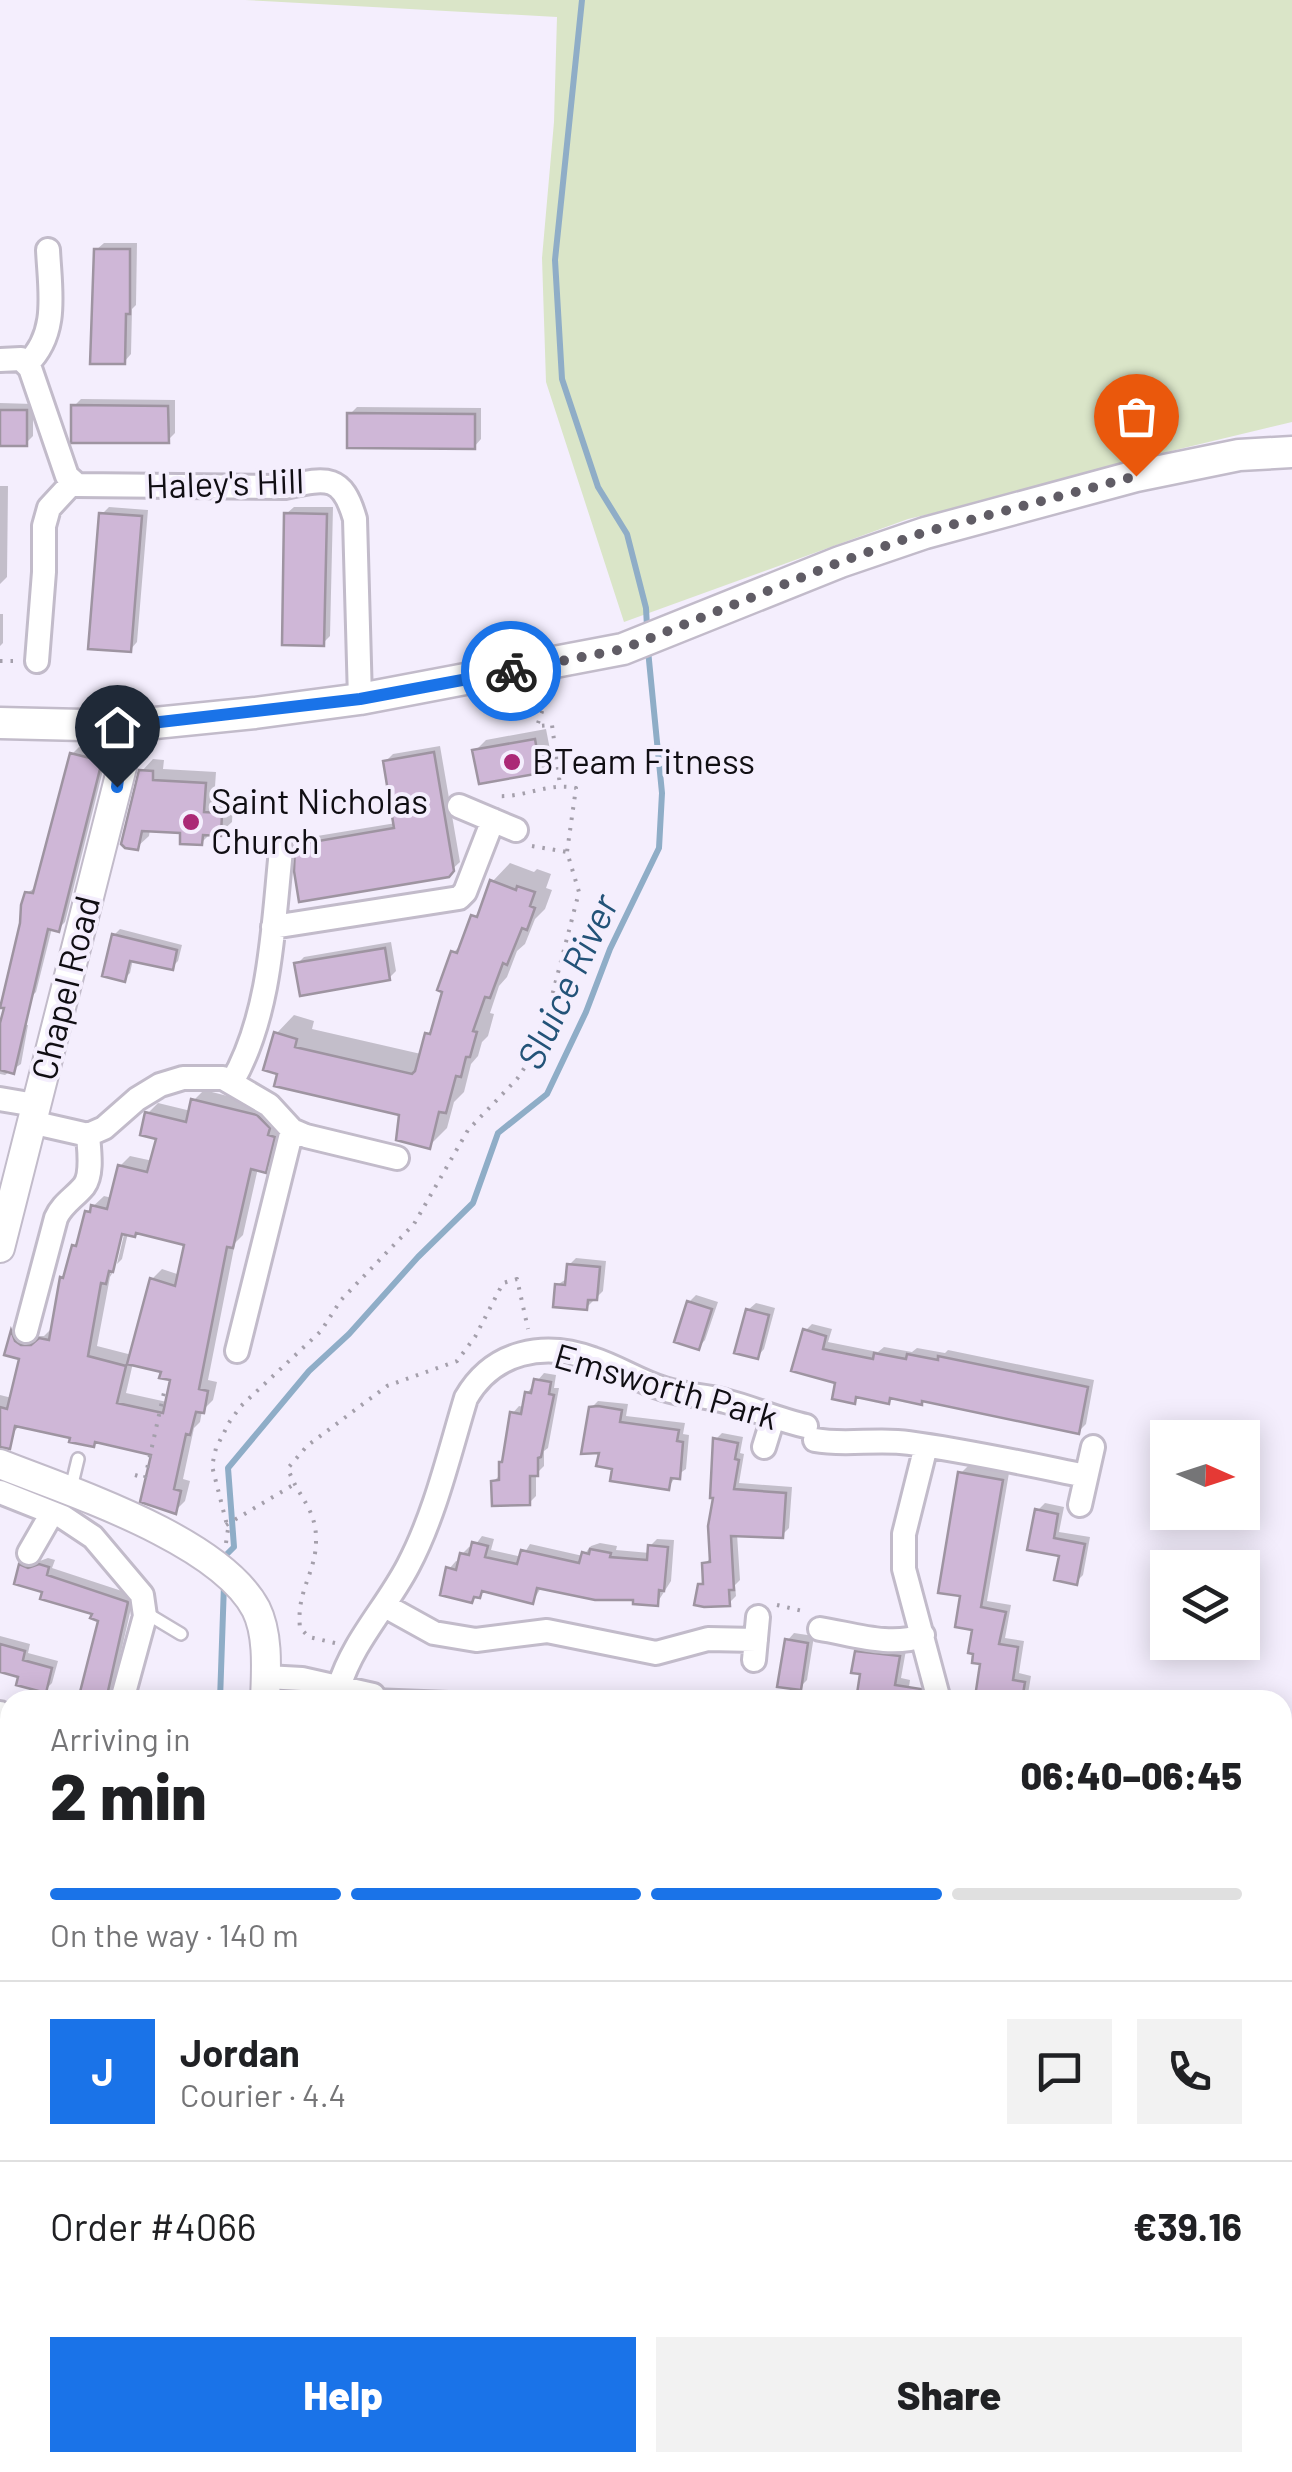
<!DOCTYPE html>
<meta charset="utf-8">
<style>
:root{--surface:#fff;--page:#f2f2f2;--text:#202124;--muted:#757577;--line:#e0e0e0;--accent:#1a73e8}
body{margin:0;font-family:Barlow,sans-serif;background:var(--page);color:var(--text);height:100vh;display:flex;flex-direction:column;font-size:38px;white-space:nowrap}
*{box-sizing:border-box;margin:0}
p{font-size:32px;color:var(--muted)}
.icon{flex:none;width:55px;height:55px;fill:none;stroke:currentColor;stroke-width:2;stroke-linecap:round;stroke-linejoin:round}
.map{position:relative;flex:1;overflow:hidden}
.side{position:absolute;left:0px;top:1690px;width:1292px;height:782px;display:flex;flex-direction:column;background:var(--surface);border-radius:30px 30px 0 0;box-shadow:0 5px 25px #0003}
.side>*{flex:none}
.needle{width:65px;rotate:93deg}
.tools{position:absolute;left:1150px;top:1420px;display:grid;gap:20px}
.tools a{display:grid;place-items:center;width:110px;height:110px;border-radius:0px;background:var(--surface);box-shadow:0 5px 25px #0003;font-size:50px}
.pin{position:absolute;display:grid;place-items:center;width:85px;height:85px;color:#fff;margin:-102px -42px;border-radius:50% 50% 50% 0;rotate:-45deg;box-shadow:0 0 10px #0007}
.pin .icon{rotate:45deg}
.courier{position:absolute;display:grid;place-items:center;width:100px;height:100px;margin:-50px;border:8px solid #1a73e8;border-radius:50%;background:#fff;color:#222;box-shadow:0 2px 12px #0007}
.head em{font-style:normal;font-weight:800}
.head div{display:flex;flex-direction:column-reverse}
.head{display:flex;align-items:center;justify-content:space-between;height:170px;padding:0 50px}
h1{font-size:65px;font-weight:800;line-height:75px}
.bar{display:grid;grid-template-columns:repeat(4,1fr);gap:15px 10px;align-content:center;height:120px;padding:0 50px}
.bar i{height:12px;border-radius:8px;background:var(--line)}
.bar .selected{background:var(--accent)}
.bar p{grid-column:span 4}
.line{display:flex;align-items:center;gap:25px;padding:0 50px;border-top:2px solid var(--line)}
.line div{flex:1}
.round{display:grid;place-items:center;flex:none;width:105px;height:105px;border-radius:0px;background:var(--page)}
.cta{display:flex;gap:20px;margin-top:auto;padding:20px 50px}
.cta a{flex:1;height:115px;border-radius:0px;background:var(--accent);color:#fff;font-size:40px;font-weight:800;line-height:115px;text-align:center}
.cta a+a{background:var(--page);color:var(--text)}
.map>svg:first-child{display:block}
.green{fill:#dae5c8}
.shadow{fill:#0003;fill-rule:evenodd}
.lines{fill:none;stroke-linecap:round;stroke-linejoin:round}
.stream{stroke:#8fadc7;stroke-width:6}
.building{fill:#cfb7d7;stroke:#9e94a1;stroke-width:2.5;fill-rule:evenodd}
.service-casing{stroke:#c2bbca;stroke-width:16}
.minor-casing{stroke:#c2bbca;stroke-width:28}
.tertiary-casing{stroke:#c2bbca;stroke-width:32}
.secondary-casing{stroke:#c2bbca;stroke-width:35}
.path{stroke:#a49fab;stroke-width:4;stroke-dasharray:2.5 8;stroke-linecap:butt}
.service{stroke:#fff;stroke-width:11}
.minor{stroke:#fff;stroke-width:22}
.tertiary{stroke:#fff;stroke-width:28}
.secondary{stroke:#fff;stroke-width:30}
.done{stroke:#605c65;stroke-width:10;stroke-dasharray:0 18}
.route{stroke:#1a73e8;stroke-width:12}
.poi-dot{fill:#ab2976;stroke:#f4eefd;stroke-width:4}
.labels{text-anchor:middle;stroke-width:8;stroke-linejoin:round;paint-order:stroke}
.street-label{font-size:35px;fill:#100e13;stroke:#f4eefd}
.poi-label{font-size:35px;fill:#100e13;stroke:#f4eefd;text-anchor:start}
.water-label{font-size:38px;font-style:italic;fill:#235378;stroke:#f4eefd}
</style>
<div class="map">
<svg width="1292" height="2472" viewBox="0 0 1292 2472">
<rect width="100%" height="100%" fill="#f4eefd"/>
<path class="green" d="M245,0H1292V422L1109,466L1023,492L908,519L624,622L546,382L542,258L554,122L557,17Z
M0,2232L10,2235V2462L198,2463L194,2472H0Z"/>
<path class="shadow" d="M104,243H137L136,305L132,309L131,354L124,362L96,250Z
M81,399L175,400V433L168,440L74,406Z
M0,403L33,404V436L26,443H0Z
M357,407L481,408V439L474,447L350,414Z
M0,486H8L7,577L0,584Z
M109,507L148,510L137,642L130,650L102,514Z
M294,507H333L330,636L323,643L286,514Z
M0,614H3V643L0,646Z
M546,729L552,760L540,771L475,751L486,740Z
M440,746L460,862L447,874L297,846L305,838L396,823L385,762L393,754Z
M79,747L107,754L65,922L58,929L52,928L36,992L29,999L27,893L38,886L72,754Z
M153,759L164,760L163,769L216,772L214,801L233,802L232,822L220,833H211L201,843L183,831L150,829L149,836L137,847L142,771Z
M510,863L534,872L537,869L551,874L546,888L552,890L545,909L535,919L525,944L517,951L507,977L499,986L490,1013L494,1014L488,1036L482,1042L478,1056L471,1064L464,1092L454,1102L447,1128L429,1146L401,1113L280,1072L276,1034L294,1015L314,1021L312,1029L421,1054L428,1034L434,1028L454,952L464,942L492,882Z
M120,929L182,945L178,961L172,967L133,959L130,973L124,979L114,935Z
M391,942L396,971L389,978L297,964L304,957Z
M8,1024L28,1025L21,1064L5,1075L0,1074V1032Z
M204,1090L267,1106L283,1127L275,1160L265,1170L258,1168L243,1235L235,1243L208,1380L217,1382L213,1400L202,1411L200,1422L194,1428L183,1479L190,1481L185,1501L175,1511L154,1453L97,1440L93,1444L73,1436L21,1424L12,1434L0,1431V1395L12,1398L22,1357L7,1353L13,1331L22,1323L32,1336H44L51,1329L62,1278L67,1274L74,1246L80,1241L87,1212L104,1196L112,1198L120,1166L130,1156L153,1161L159,1137L148,1113L158,1103L191,1111L194,1100ZM122,1221L127,1222L117,1264L122,1259L128,1233L138,1231L187,1243L180,1275L162,1269L152,1279L132,1355L97,1346L110,1277L116,1267L110,1274ZM133,1363L164,1370L173,1378L167,1402L126,1393Z
M576,1258L606,1261L603,1291L586,1308L557,1285L568,1278L569,1265Z
M696,1295L718,1302L705,1340L698,1348L689,1302Z
M756,1303L775,1308L764,1349L757,1357L748,1310Z
M812,1324L832,1329L828,1342L878,1352L884,1347L912,1352L917,1348L945,1353L948,1350L1094,1380L1086,1424L1079,1431L924,1399L893,1396L889,1401L860,1395L854,1401L805,1331Z
M544,1373L556,1375L554,1388H559L548,1448L544,1451V1466L536,1474V1496L529,1503L493,1482L502,1473L512,1414L519,1406L524,1407L527,1393Z
M598,1401L628,1404L626,1416L685,1423L683,1434L689,1435L686,1469L676,1476L668,1488L615,1467L602,1450L591,1408Z
M722,1433L743,1437L740,1453L744,1454L739,1483L792,1487L789,1528L782,1535L737,1534L740,1580L735,1585L736,1596L729,1603L700,1585L706,1579L705,1564L712,1556L715,1440Z
M968,1466L1009,1473L987,1601L1011,1605L1005,1638L1024,1641L1019,1673L1031,1676L1027,1700H983V1662L963,1594L960,1474Z
M1045,1503L1064,1507L1059,1532L1090,1537L1083,1575L1076,1582L1038,1510Z
M482,1536L494,1539L491,1550L522,1557L530,1544L583,1556L591,1546L600,1543L617,1546L616,1550L650,1553V1546L657,1539L674,1540L671,1581L657,1603L542,1586L533,1601L485,1590L472,1600L449,1569L456,1561L460,1562L462,1554L469,1547L473,1548Z
M28,1558L37,1562L48,1558L55,1560L52,1568L134,1595L110,1700H74L81,1694L101,1619L95,1612L45,1590L22,1565Z
M794,1633L814,1636L807,1680L800,1687L787,1641Z
M0,1636L30,1644L28,1653L58,1661L52,1683L45,1690L21,1675L0,1670Z
M864,1645L906,1650L901,1678L910,1680L907,1700H858L863,1672L857,1652Z
M547,1691L715,1693V1700H539Z
M8,1739H10V1790L0,1789V1751Z
M10,1863V1942L8,1944L0,1941V1899Z
M3,1970L10,1972V2009L6,2012L0,2010V1972Z
M0,2065L10,2066V2101L6,2105H0Z
M1292,2341V2388L1282,2386V2357L1286,2358Z"/>
<g class="lines">
<path class="stream" d="M582,0L555,260L562,379L598,487L627,534L646,608L647,627
M226,1555L234,1547L228,1468L309,1371L349,1334L418,1257L473,1203L498,1133L547,1094L586,1012L610,949L659,848L662,793L648,650
M220,1700L224,1584
M0,2349L10,2337"/>
</g>
<path class="building" d="M94,249H130V314H126L125,364H90Z
M71,405L168,406L169,443H71Z
M0,410H27V446H0Z
M347,413L475,414V449L347,448Z
M99,513L142,516L131,652L88,649Z
M284,513L327,514L324,646L282,645Z
M535,739L541,773L479,784L472,750Z
M434,752L454,871L449,877L299,902L294,871L295,845L394,828L383,761Z
M70,753L102,761L59,932L48,929L14,1074L0,1070V1023L4,1008H0L20,923L21,905L25,892L33,893Z
M139,770L153,771V780L206,783L204,812L222,813L221,836L203,835L202,845L180,844V833L142,831L138,850L125,848L121,844Z
M490,880L516,890L517,886L535,892L530,906L535,908L527,930L522,928L507,965L503,963L490,998L485,997L473,1031L477,1032L470,1057H466L461,1077L456,1076L446,1113L439,1112L430,1149L396,1140L399,1115L274,1086L277,1074L263,1070L274,1032L297,1039L295,1047L412,1074L415,1071L425,1033L430,1034L442,992L437,990L451,951L457,953L471,915L477,917Z
M112,934L177,950L173,970L130,961L125,982L102,976Z
M385,948L390,980L300,996L294,963Z
M191,1099L257,1115L270,1128L268,1135L275,1137L266,1173L251,1169L233,1248L227,1247L199,1389L208,1391L204,1413L196,1412L190,1435L186,1434L174,1489L181,1491L176,1514L140,1502L151,1455L95,1442L94,1447L69,1442L70,1438L15,1426L10,1449L0,1447V1407L7,1409L19,1359L4,1355L11,1330L15,1341L21,1345H31L39,1338L49,1340L60,1277L63,1278L72,1245L76,1246L85,1211L90,1212L91,1205L107,1209L118,1165L147,1172L156,1139L140,1135L145,1112L186,1122ZM136,1233L184,1245L175,1286L150,1278L127,1364L161,1372L159,1378L170,1380L163,1413L117,1403L126,1366L88,1356L101,1283L106,1284L109,1271L113,1272L122,1234L135,1237Z
M567,1264L600,1267L597,1300H588L587,1310L553,1307L555,1284L565,1285Z
M687,1301L712,1309L699,1350L674,1342Z
M746,1309L769,1315L758,1359L734,1353Z
M803,1329L826,1336L823,1349L873,1359L874,1353L906,1359L907,1354L938,1360V1356L1088,1387L1079,1434L922,1401V1405L890,1398L889,1404L856,1397L855,1404L832,1399L835,1383L791,1371Z
M534,1379L551,1382L549,1394L554,1395L541,1457L538,1458V1476H530V1505L492,1506L491,1481L499,1480V1462H502L510,1412L521,1414L525,1392L531,1393Z
M598,1406L622,1410L620,1422L679,1430L677,1441L683,1442L680,1479L671,1478L669,1490L610,1481L612,1469L596,1466L599,1453L581,1454L589,1407Z
M713,1438L738,1443L735,1459L739,1460L734,1489L786,1493L783,1538L731,1536L734,1590H729L730,1606L704,1607L694,1605L698,1584H703L702,1563L710,1562L708,1526L713,1498H710Z
M958,1472L1003,1480L981,1607L1006,1612L999,1644L1018,1647L1013,1680L1025,1682L1022,1700L975,1697L980,1664L972,1663L973,1654L968,1653L972,1630L955,1627L960,1596L938,1593Z
M1035,1509L1058,1514L1054,1538L1085,1544L1077,1585L1054,1580L1059,1556L1027,1550Z
M472,1542L488,1546L485,1557L517,1564L521,1550L579,1563L582,1552L589,1554L590,1549L611,1553L610,1557L647,1560L648,1545L668,1547L664,1591L659,1590L658,1606L633,1604V1600H595L537,1588L533,1604L482,1591L480,1598L474,1597L472,1603L440,1595L446,1567L456,1570L460,1553L469,1555Z
M19,1564L28,1568L39,1564L49,1567L47,1575L128,1602L106,1700H78L98,1621L90,1618L92,1614L40,1599L42,1592L14,1584Z
M785,1639L808,1643L801,1690L777,1687Z
M0,1644L25,1651L23,1660L52,1668L46,1693L16,1685L18,1677L0,1672Z
M855,1651L900,1656L895,1685L921,1689L923,1700H856L860,1674L851,1673Z"/>
<g class="lines">
<defs>
<path id="service" d="M70,1492L78,1459
M146,1613L181,1634
M373,1695L499,1700"/>
<path id="minor" d="M0,360L21,359L30,368L67,476L77,485L285,487C327,478 342,474 355,519L360,699
M27,364C59,333 50,291 48,250
M37,661L44,572V526L49,508L73,482
M459,806L516,830
M273,927L459,898L465,892L493,820
M232,1082C271,1014 273,927 281,850
M0,1099L35,1105
M31,1122L88,1135L104,1128L137,1099L160,1085L183,1078H223L269,1105L292,1130L306,1136L397,1158
M26,1331L56,1218C62,1204 74,1198 84,1186C93,1174 89,1150 88,1135
M237,1351L292,1130
M815,1440C846,1446 877,1438 909,1443C968,1451 1027,1464 1086,1476
M926,1446L904,1534V1569L939,1700
M764,1447L773,1418
M0,1492L63,1517L93,1537L142,1595L145,1616L122,1700
M1080,1505L1093,1447
M29,1553L52,1513
M386,1603L387,1607L434,1633L476,1640L547,1631L656,1653L708,1639L756,1640
M820,1629C852,1634 892,1648 923,1635
M754,1660L758,1617
M266,1677L302,1679L373,1695
M339,1687C353,1641 386,1608 408,1566C435,1515 449,1454 466,1398C493,1351 544,1341 593,1359C618,1367 640,1382 664,1389C684,1396 705,1395 725,1401C753,1408 778,1420 806,1426
M0,1713L10,1721
M0,2032L10,2030"/>
<path id="tertiary" d="M0,1248L122,767L125,726
M0,1464C71,1492 220,1540 256,1609C269,1635 266,1672 265,1700
M886,2462L923,2472"/>
<path id="secondary" d="M0,723L125,726L255,713L360,699L623,649L840,562L925,533L1136,476L1239,455L1292,452"/>
</defs>
<use href="#service" class="service-casing"/>
<use href="#minor" class="minor-casing"/>
<use href="#tertiary" class="tertiary-casing"/>
<use href="#secondary" class="secondary-casing"/>
<path class="path" d="M0,661H17
M549,691L537,726L552,725L560,785
M532,846L567,852
M135,1475L145,1478L165,1388
M226,1525L293,1485
M226,1543L228,1529L212,1466L216,1448L230,1421L241,1406L321,1331L341,1300L414,1224L468,1130L517,1079L539,1046L579,892L567,852L576,788C549,782 524,798 496,796
M777,1605L807,1612
M335,1643L309,1637L300,1628C296,1591 316,1573 316,1541C317,1508 296,1495 288,1468L307,1446L387,1386L457,1361L475,1337L503,1283L517,1279L528,1329
M1141,2472L1144,2462"/>
<use href="#service" class="service"/>
<use href="#minor" class="minor"/>
<use href="#tertiary" class="tertiary"/>
<use href="#secondary" class="secondary"/>
</g>
<g class="lines">
<path class="done" d="M511,671L623,649L840,562L925,532L1136,476"/>
<path class="route" d="M117,787L125,726L360,699L511,671"/>
</g>
<g class="poi-dot">
<circle cx="512" cy="762" r="10"/>
<circle cx="191" cy="822" r="10"/>
</g>
<g class="labels">
<g class="street-label">
<text transform="translate(225 484) rotate(-2)" y="12">Haley's Hill</text>
<text transform="translate(66 988) rotate(-76)" y="12">Chapel Road</text>
<text transform="translate(666 1387) rotate(16)" y="12">Emsworth Park</text>
</g>
<g class="poi-label">
<text x="532" y="774">BTeam Fitness</text>
<text x="211" y="814">Saint Nicholas<tspan x="211" dy="40">Church</tspan></text>
</g>
<g class="water-label">
<text transform="translate(568 982) rotate(-65)" y="13">Sluice River</text>
</g>
</g>
</svg>
<div class="tools">
<a><svg class="needle" viewBox="-14 -14 28 28"><path d="M0-13l5 13h-10z" fill="#e53935"/><path d="M0 13l5-13h-10z" fill="#757577"/></svg></a>
<a><svg class="icon" aria-label="layers" viewBox="0 0 24 24"><path d="M12 4l9 5-9 5-9-5zM3 14l9 5 9-5"/></svg></a>
</div>
<div class="pin" style="left:1136px;top:476px;background:#ea580c"><svg class="icon" aria-label="bag" viewBox="0 0 24 24"><path d="M5 8h14l-1 12H6zM9 8a3 3 0 0 1 6 0"/></svg></div>
<div class="pin" style="left:117px;top:787px;background:#1f2937"><svg class="icon" aria-label="home" viewBox="0 0 24 24"><path d="M3 11l9-7 9 7M6 9v11h12V9"/></svg></div>
<div class="courier" style="left:511px;top:671px"><svg class="icon" aria-label="bike" viewBox="0 0 24 24"><circle cx="6" cy="16" r="4"/><circle cx="18" cy="16" r="4"/><path d="M6 16l4-8h5l3 8M10 8l3 8H6M13 5h3"/></svg></div>
<section class="side">
<div class="head"><div><h1>2 min</h1><p>Arriving in</p></div><em>06:40–06:45</em></div>
<div class="bar"><i class="selected"></i><i class="selected"></i><i class="selected"></i><i></i><p>On the way · 140 m</p></div>
<div class="line" style="height:180px"><b class="round" style="background:var(--accent);color:#fff">J</b><div><b>Jordan</b><p>Courier · 4.4</p></div><a class="round"><svg class="icon" aria-label="chat" viewBox="0 0 24 24"><path d="M4 5h16v11H9l-5 4z"/></svg></a><a class="round"><svg class="icon" aria-label="phone" viewBox="0 0 24 24"><path d="M5 4h4l2 5-3 2q2 4 5 5l2-3 5 2v4C11 20 4 13 5 4z"/></svg></a></div>
<div class="line" style="height:130px"><div>Order #4066</div><b>€39.16</b></div>
<div class="cta"><a>Help</a><a>Share</a></div>
</section>
</div>
